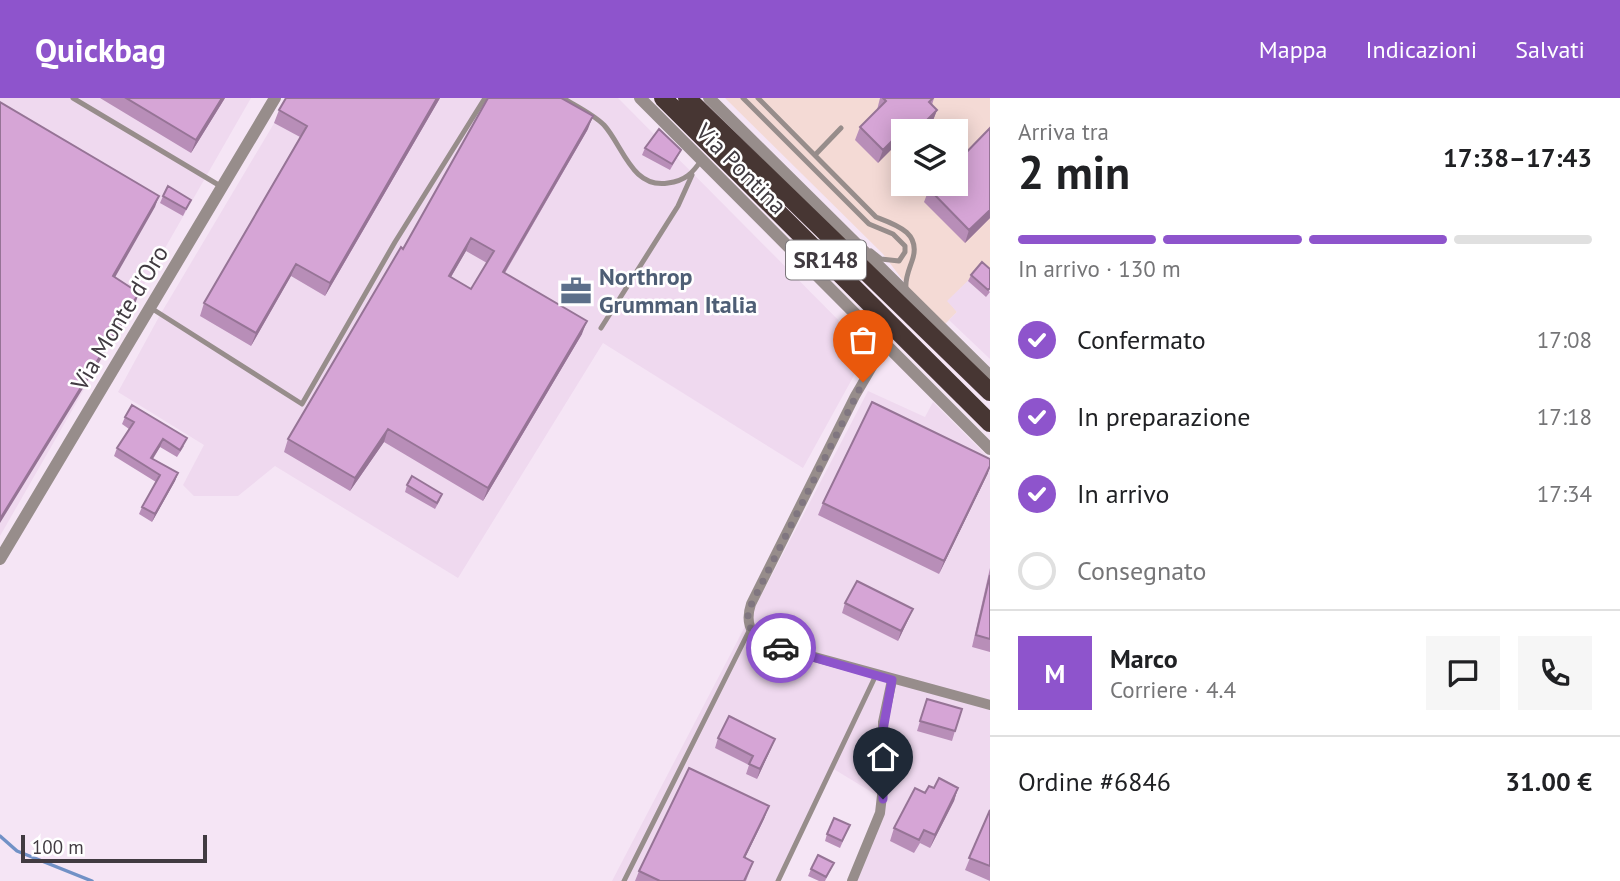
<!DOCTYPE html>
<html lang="it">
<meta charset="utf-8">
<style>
:root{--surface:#fff;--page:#f6f6f6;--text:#202124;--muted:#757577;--line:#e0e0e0;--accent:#8e54cc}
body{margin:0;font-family:"PT Sans",sans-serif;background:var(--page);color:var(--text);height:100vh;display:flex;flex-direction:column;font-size:26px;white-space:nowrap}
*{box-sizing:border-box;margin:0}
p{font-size:23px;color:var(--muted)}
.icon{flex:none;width:38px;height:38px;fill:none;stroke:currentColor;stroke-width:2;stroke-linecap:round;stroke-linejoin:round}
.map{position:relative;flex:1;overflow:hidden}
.drawer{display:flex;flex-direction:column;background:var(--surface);width:630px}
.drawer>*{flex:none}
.buttons{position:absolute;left:891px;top:21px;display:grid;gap:14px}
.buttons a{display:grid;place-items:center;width:77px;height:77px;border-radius:0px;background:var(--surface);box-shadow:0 4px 18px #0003;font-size:35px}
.scale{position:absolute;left:21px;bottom:18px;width:186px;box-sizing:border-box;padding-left:7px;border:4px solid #413b41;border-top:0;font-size:19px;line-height:24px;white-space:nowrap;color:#413b41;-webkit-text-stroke:5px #fff;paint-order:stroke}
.pin{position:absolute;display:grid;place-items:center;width:60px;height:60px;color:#fff;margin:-72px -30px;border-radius:50% 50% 50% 0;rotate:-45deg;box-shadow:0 0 7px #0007}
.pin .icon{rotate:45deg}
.courier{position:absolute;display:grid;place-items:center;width:70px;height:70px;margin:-35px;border:5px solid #8e54cc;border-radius:50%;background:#fff;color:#222;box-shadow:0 2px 9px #0007}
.headline em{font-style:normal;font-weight:800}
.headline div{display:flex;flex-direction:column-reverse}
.headline{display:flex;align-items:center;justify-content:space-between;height:119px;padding:0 28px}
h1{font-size:46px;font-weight:800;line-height:52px}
.bar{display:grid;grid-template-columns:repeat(4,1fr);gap:10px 7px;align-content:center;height:84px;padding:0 28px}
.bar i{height:9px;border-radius:5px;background:var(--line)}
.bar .selected{background:var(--accent)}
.bar p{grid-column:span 4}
.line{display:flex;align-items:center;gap:18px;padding:0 28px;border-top:2px solid var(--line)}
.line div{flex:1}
.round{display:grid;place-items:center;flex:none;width:74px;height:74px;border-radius:0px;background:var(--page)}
ol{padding:0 28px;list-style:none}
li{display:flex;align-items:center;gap:21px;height:77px}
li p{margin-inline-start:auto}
li .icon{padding:7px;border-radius:50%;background:var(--accent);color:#fff;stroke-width:4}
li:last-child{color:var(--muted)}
li i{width:38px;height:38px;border:4px solid var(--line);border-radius:50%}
header{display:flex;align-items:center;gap:42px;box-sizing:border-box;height:98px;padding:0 35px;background:var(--accent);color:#fff}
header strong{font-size:33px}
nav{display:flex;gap:38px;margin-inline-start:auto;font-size:24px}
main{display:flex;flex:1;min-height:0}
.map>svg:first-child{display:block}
.commercial{fill:#f4dad5;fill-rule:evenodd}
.built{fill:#efd9ef}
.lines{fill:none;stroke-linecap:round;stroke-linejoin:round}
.stream{stroke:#7191c6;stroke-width:3.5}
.service{stroke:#978d8b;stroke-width:5}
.minor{stroke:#978d8b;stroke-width:10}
.tertiary{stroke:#978d8b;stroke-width:12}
.trunk{stroke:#473633;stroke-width:18}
.wall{fill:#b88eb8;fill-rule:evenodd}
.shaded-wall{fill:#967496}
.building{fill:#d6a5d6;stroke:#967496;stroke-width:2;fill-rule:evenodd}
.done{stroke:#807680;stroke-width:7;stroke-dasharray:0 12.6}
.route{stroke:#8e54cc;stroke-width:9}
.labels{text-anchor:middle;stroke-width:5;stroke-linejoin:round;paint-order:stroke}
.shield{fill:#fff;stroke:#7a767a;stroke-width:2}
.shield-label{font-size:23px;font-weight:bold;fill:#413b41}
.street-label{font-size:24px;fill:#413b41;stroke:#fff}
.service-label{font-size:24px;font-weight:bold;fill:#4e5e75;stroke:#fff;text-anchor:start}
</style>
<header>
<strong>Quickbag</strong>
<nav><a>Mappa</a><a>Indicazioni</a><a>Salvati</a></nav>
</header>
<main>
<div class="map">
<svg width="990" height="783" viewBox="0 0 990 783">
<rect width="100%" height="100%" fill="#f5e5f5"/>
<path class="commercial" d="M725,0H990V180L980,171L948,203L957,214L945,226L917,201L883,156ZM903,33H956V86H903Z"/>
<path class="built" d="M0,0H251L0,438Z
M289,0H618L868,252L803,370L603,245L458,480L275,368L238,398H194L183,387L204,347L118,294L160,217Z
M980,171L990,180V261L949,222L957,214L947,203Z
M868,293L925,319L933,304L990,361V783H852L883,701L832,670L777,783H612Z"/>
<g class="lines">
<path class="stream" d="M0,738L17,753L92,783"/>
<path class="service" d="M73,0L222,89
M563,0C576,8 593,16 604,27C623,48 632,91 668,85C685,83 693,75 702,61
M743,0L869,126L893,136L905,148V154L899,163L881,161L871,153
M758,0L876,119C897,127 922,135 912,163C909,172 905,180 906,190
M815,57L841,30
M151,210L302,306L395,144L485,0
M601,230L678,108L692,77
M624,783L750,531
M778,783L876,577"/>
<path class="minor" d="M886,245L855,298L751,506C745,524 750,537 767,546L990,607
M852,783L880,715L884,680L883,624L892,582"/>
<path class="tertiary" d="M640,0L990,351
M709,0L990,278
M0,461L275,0"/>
<path class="trunk" d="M663,0L990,325
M687,0L990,294"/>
</g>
<path class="wall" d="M100,0H225L191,55Z
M286,0H440L325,198L291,178L251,248L200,218L204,205L300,39L274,25L279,12Z
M880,0H934L932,7L937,12L932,25L924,33H903L878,65L855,42L860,29L877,12Z
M588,31L505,175L582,236L483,403L384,344L350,393L284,354L288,341L403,151ZM466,153L487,165L471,191L451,179Z
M645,50L681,52L678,58L670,72L642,57Z
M929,91L990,120L965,145L924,104Z
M163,98L191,102L183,118L160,105Z
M971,177L990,194L986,199L968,183Z
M125,319L184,348L177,359L160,349L153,361L178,375L175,383L152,424L139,416L142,409L156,384L114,358L117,350L129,331L122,326Z
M988,375L939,476L818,417L823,405Z
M407,387L440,402L435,411L405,394Z
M990,470V554L972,549Z
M845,505L913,511L909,520L898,543L842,515Z
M927,601L955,633L952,643L917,633Z
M718,640L775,641L757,681L746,676L749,667L715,650Z
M934,690H958L954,703L930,750L920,745L914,755L890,743L894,730L925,695Z
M769,708L764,721L745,760L753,764L746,783H635L639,773Z
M990,712V783L965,772Z
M847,734L840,750L825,743L827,736Z
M834,765L825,783H819L808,778L811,771Z"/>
<path class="shaded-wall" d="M222,0H225L191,55L196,42Z
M437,0H440L325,198L330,185Z
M937,12L932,25L924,33H916Z
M593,18L588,31L498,186L503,174Z
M910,25L907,33H903V40L878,65L883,52Z
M159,98L155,109L109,190L113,178Z
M990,112V120L965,145L969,132Z
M471,140L466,153L444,191L449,178Z
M296,166L291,178L251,248L256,235Z
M139,195L135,206L0,425V421Z
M587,223L582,236L483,403L488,390Z
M388,331L384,344L350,393L355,380Z
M163,341L160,349L148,368L151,360Z
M990,368L988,375L939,476L944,463Z
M178,375L175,383L152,424L155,416Z
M913,511L909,520L898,543L901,533Z
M775,641L771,651L757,681L760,671Z
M958,690L954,703L930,750L935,737Z
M769,708L764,721L739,772L744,759Z"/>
<path class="building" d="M126,0H222L196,42Z
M286,0H437L330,185L296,166L256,235L204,205L307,28L279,12Z
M488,0H561L593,18L503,174L587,223L488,390L388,331L355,380L288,341L401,149L403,151ZM471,140L494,153L471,191L449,178Z
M883,0H933L929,4L937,12L917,32L910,25L883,52L860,29L886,3Z
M0,4L159,98L113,178L139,195L0,421Z
M990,30V112L969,132L929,91L934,86H956V65Z
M659,31L681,52L672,66L645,50Z
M168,88L191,102L186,111L163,98Z
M982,164L990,171V190L988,192L971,177Z
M872,304L990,361V368L944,463L823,405Z
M132,307L187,340L180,352L163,341L151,360L178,375L155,416L142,409L160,377L117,350L134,324L125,319Z
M412,378L442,396L437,405L407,387Z
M990,477V541L976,537Z
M857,483L913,511L901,533L845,505Z
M927,601L962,611L955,633L920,623Z
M729,618L775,641L760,671L749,666L753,658L718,640Z
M689,670L769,708L744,759L753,764L744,783H660L639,773Z
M939,680L958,690L935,737L924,732L919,742L894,730L915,690L925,695L929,688L934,690Z
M990,712V768L969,760Z
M834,720L850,727L842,743L827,736Z
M818,757L834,765L826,779L811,771Z"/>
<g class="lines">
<path class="done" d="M781,550C760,544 747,537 748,513L863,284"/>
<path class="route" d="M781,550L892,582L883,632V701"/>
</g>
<defs>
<symbol id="office-bare" viewBox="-9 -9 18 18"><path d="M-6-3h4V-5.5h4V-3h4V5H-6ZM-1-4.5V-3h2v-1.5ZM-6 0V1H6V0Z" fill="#5c6f8a" stroke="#fff" stroke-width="2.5" paint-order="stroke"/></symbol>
</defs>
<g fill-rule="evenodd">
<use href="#office-bare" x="554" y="171" width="44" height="44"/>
</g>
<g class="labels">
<rect class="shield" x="786" y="142.5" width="80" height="39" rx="5"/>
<g class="shield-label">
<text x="826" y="170">SR148</text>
</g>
<g class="street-label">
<text transform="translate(741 71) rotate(45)" y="8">Via Pontina</text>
<text transform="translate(120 220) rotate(-59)" y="8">Via Monte d'Oro</text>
</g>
<g class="service-label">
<text x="599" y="187">Northrop<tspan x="599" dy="28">Grumman Italia</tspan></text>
</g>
</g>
</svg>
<div class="buttons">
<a><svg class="icon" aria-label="layers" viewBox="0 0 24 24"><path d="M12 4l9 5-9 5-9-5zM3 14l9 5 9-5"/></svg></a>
</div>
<div class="scale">100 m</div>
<div class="pin" style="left:863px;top:284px;background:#ea580c"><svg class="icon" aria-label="bag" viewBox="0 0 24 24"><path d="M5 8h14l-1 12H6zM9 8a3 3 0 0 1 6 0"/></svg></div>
<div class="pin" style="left:883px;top:701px;background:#1f2937"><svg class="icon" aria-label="home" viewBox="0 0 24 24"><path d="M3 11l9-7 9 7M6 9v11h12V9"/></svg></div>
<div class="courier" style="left:781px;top:550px"><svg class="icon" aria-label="car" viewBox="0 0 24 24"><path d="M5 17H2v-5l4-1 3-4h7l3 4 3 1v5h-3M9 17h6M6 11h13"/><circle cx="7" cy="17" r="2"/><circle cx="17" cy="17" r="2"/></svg></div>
</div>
<section class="drawer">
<div class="headline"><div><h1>2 min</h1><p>Arriva tra</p></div><em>17:38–17:43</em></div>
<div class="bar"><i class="selected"></i><i class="selected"></i><i class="selected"></i><i></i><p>In arrivo · 130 m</p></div>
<ol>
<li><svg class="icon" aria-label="check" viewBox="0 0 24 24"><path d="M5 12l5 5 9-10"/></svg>Confermato<p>17:08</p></li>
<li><svg class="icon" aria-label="check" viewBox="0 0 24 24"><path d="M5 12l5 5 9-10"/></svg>In preparazione<p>17:18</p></li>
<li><svg class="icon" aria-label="check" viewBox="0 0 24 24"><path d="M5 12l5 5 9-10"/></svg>In arrivo<p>17:34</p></li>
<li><i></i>Consegnato</li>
</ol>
<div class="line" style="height:126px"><b class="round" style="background:var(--accent);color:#fff">M</b><div><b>Marco</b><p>Corriere · 4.4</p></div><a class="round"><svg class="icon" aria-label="chat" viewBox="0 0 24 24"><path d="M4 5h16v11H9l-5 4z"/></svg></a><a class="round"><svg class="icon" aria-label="phone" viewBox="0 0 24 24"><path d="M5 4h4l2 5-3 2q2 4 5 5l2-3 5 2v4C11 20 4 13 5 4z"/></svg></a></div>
<div class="line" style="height:91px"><div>Ordine #6846</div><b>31.00 €</b></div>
</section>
</main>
